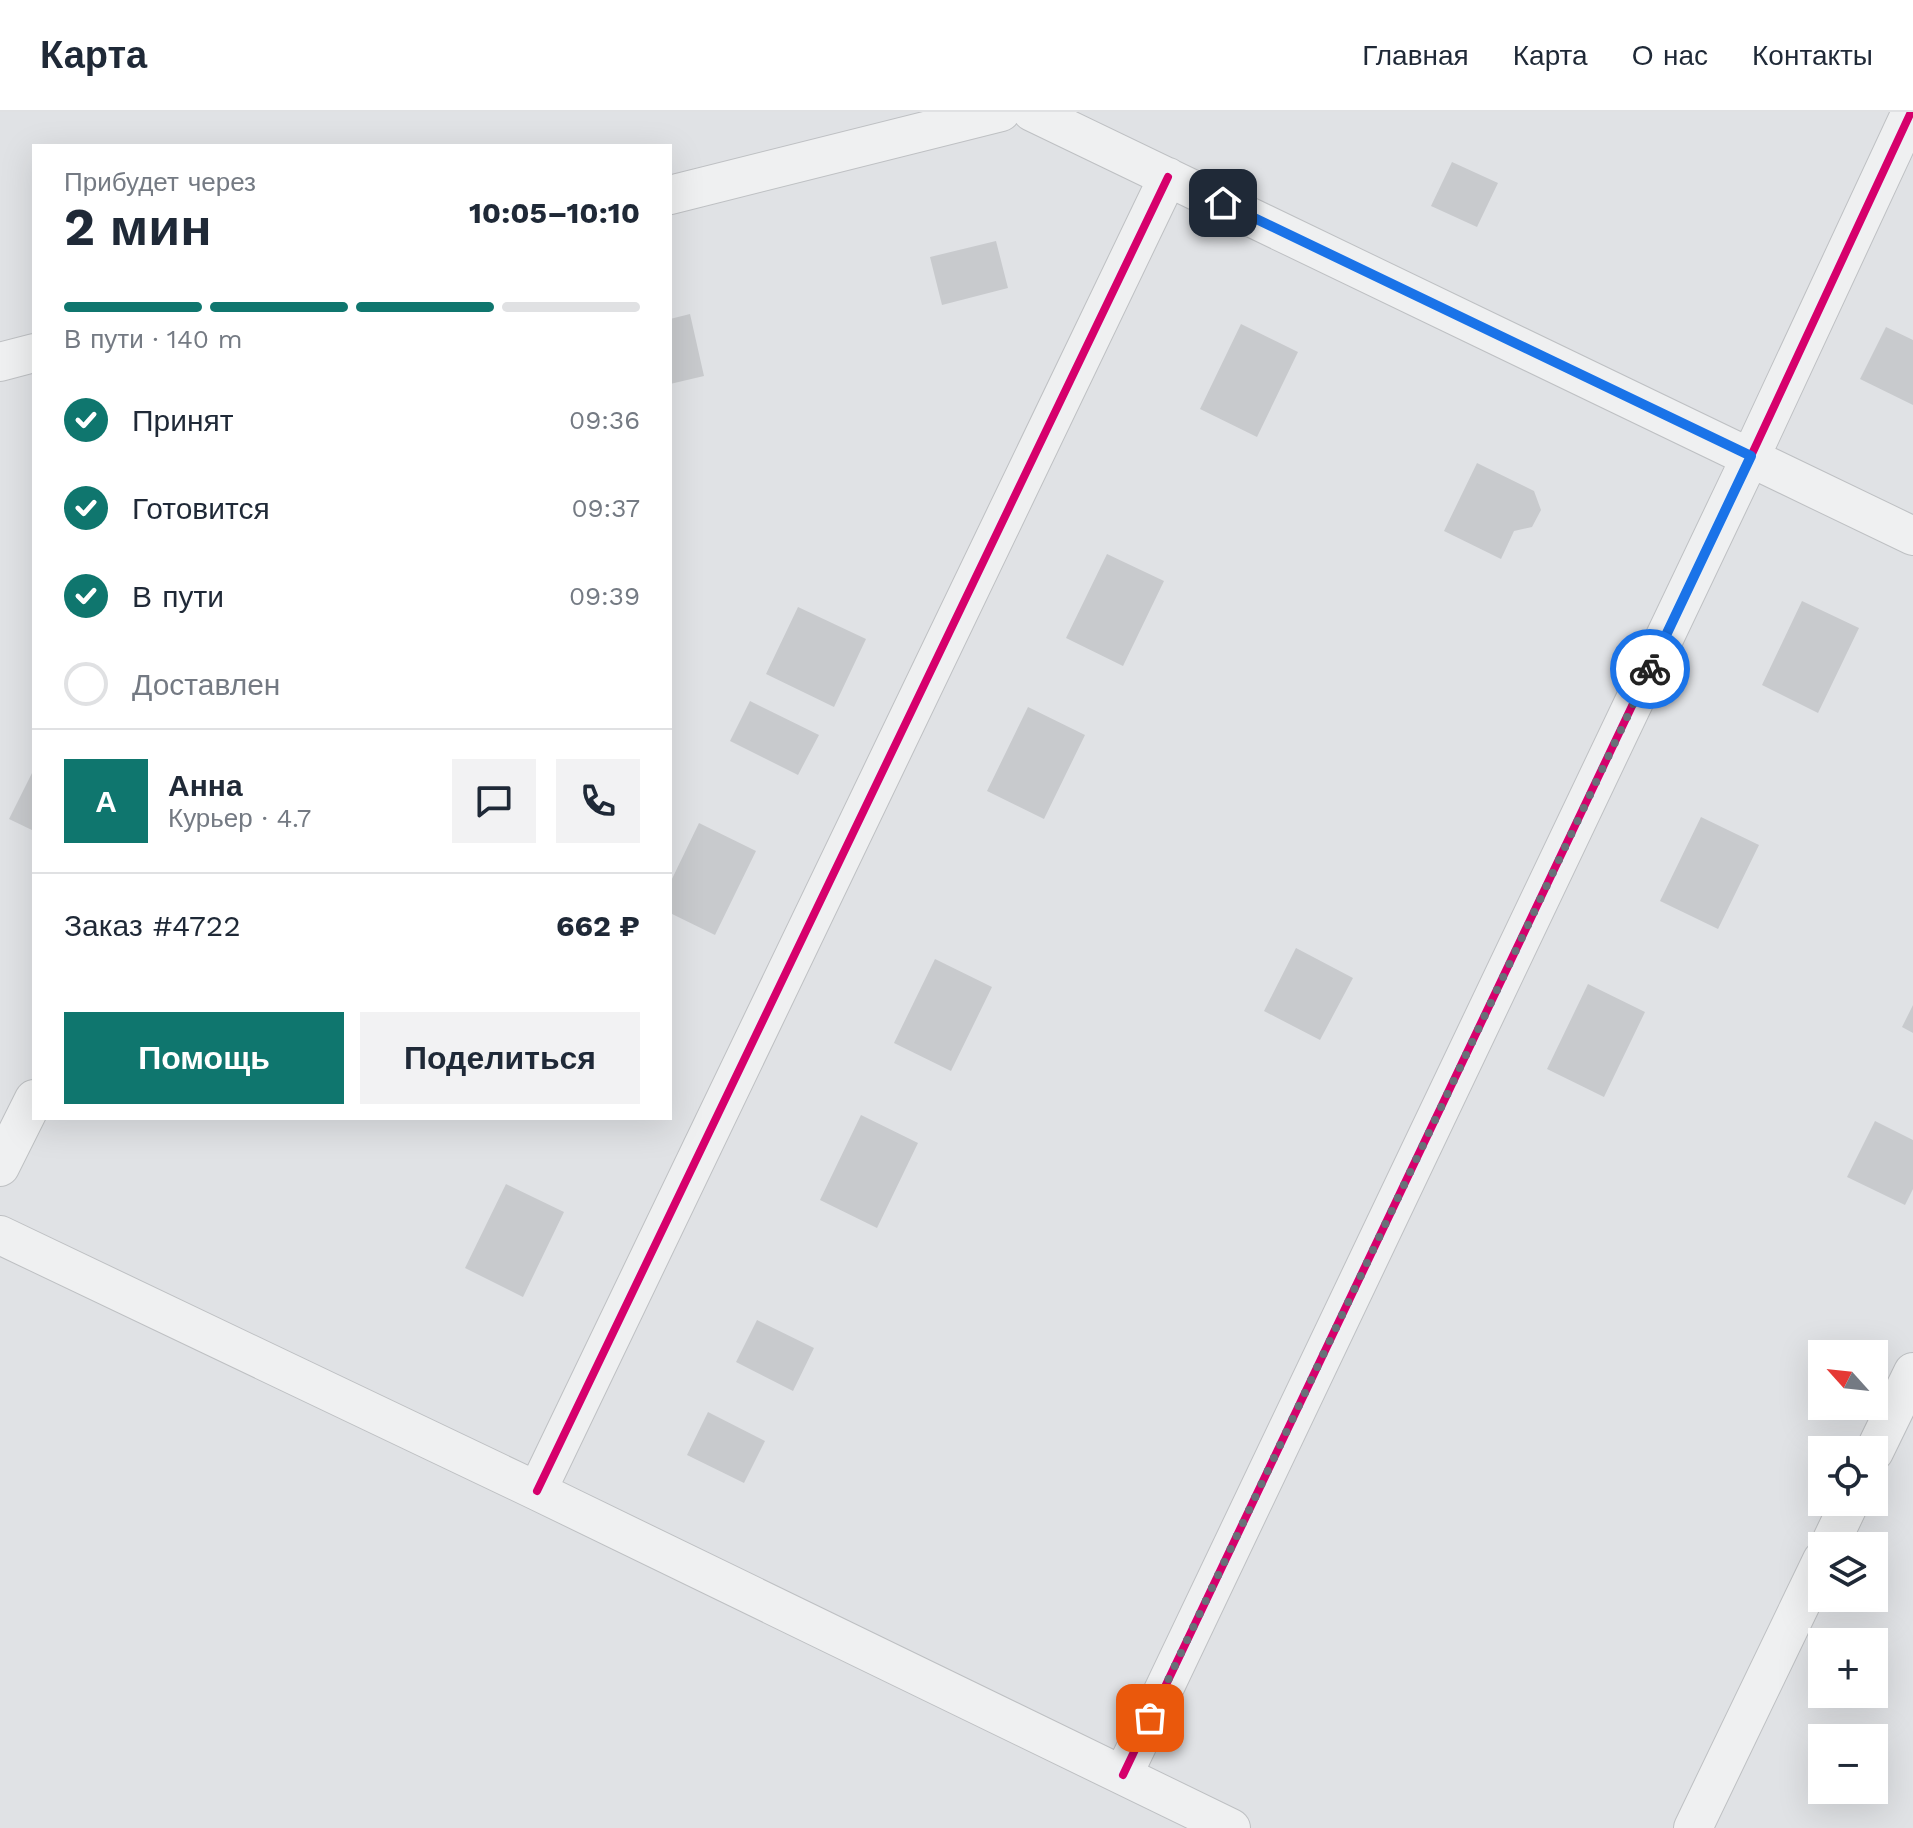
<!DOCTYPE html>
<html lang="ru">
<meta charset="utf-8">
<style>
:root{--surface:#fff;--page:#f2f2f3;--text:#1f2937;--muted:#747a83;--line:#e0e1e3;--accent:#0f766e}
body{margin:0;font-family:"Work Sans",sans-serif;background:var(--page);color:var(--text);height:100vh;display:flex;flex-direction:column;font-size:30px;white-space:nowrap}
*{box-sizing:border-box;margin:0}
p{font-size:26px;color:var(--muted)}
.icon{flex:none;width:44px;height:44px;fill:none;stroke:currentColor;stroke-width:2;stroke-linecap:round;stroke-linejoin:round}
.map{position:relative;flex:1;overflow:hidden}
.drawer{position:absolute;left:32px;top:32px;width:640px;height:976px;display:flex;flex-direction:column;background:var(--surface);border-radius:0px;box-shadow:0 8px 32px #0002}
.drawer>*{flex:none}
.needle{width:52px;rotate:297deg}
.controls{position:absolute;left:1808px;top:1228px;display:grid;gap:16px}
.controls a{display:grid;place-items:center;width:80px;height:80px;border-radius:0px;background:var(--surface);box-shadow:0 8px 32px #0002;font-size:40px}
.pin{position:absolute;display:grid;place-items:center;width:68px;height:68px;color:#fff;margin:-34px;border-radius:16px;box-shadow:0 4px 12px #0006}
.courier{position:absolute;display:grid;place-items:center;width:80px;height:80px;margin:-40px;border:6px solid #1a73e8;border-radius:50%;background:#fff;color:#222;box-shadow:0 2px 10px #0007}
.overview em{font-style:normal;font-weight:700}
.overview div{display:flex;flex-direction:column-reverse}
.overview{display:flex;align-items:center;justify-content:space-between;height:136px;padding:0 32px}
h1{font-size:52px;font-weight:700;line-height:60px}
.bar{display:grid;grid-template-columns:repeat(4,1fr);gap:12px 8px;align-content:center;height:96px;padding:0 32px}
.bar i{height:10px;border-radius:6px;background:var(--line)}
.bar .current{background:var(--accent)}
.bar p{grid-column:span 4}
.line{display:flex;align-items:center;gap:20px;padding:0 32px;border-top:2px solid var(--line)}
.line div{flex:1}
.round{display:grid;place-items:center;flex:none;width:84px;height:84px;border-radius:0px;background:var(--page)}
ol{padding:0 32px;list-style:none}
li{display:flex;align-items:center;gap:24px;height:88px}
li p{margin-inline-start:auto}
li .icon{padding:8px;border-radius:50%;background:var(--accent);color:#fff;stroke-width:4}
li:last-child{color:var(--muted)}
li i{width:44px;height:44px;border:4px solid var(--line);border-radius:50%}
.button{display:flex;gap:16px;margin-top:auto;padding:16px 32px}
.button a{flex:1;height:92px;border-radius:0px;background:var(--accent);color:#fff;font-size:32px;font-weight:700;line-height:92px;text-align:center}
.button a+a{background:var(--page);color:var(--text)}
header{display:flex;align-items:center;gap:48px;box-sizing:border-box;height:112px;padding:0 40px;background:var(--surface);border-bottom:2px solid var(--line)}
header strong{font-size:38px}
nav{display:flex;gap:44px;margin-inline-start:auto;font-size:28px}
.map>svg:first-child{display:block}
.building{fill:#c8cacd}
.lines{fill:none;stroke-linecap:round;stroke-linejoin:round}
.minor-casing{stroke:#bec0c3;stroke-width:40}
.minor{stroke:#eff0f1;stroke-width:38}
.cycleway-casing{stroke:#edf1f5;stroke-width:13}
.cycleway{stroke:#d6006c;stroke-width:8}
.done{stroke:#687078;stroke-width:8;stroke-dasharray:0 14.4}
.route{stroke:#1a73e8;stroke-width:10}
</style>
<header>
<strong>Карта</strong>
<nav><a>Главная</a><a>Карта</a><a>О нас</a><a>Контакты</a></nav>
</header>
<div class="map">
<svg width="1913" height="1716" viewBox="0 0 1913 1716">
<rect width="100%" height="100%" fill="#e0e2e5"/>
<path class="building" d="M1452,50L1498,71L1477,115L1431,94Z
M996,129L1008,176L942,193L930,145Z
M690,202L704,264L670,272V207Z
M1241,212L1298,240L1257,325L1200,297Z
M1886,215L1913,228V293L1860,267Z
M1477,351L1534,379L1541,398L1532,415L1514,419L1501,447L1444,419Z
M1107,442L1164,469L1123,554L1066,526Z
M1802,489L1859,516L1818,601L1762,573Z
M798,495L866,527L834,595L766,562Z
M750,589L819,623L798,663L730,629Z
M1028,595L1085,623L1044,707L987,679Z
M34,657V719L9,707Z
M1701,705L1759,733L1718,817L1660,789Z
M699,711L756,739L715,823L670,801V771Z
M1296,836L1353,866L1320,928L1264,899Z
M935,847L992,875L951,959L894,931Z
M1588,872L1645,900L1604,985L1547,957Z
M1913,893V921L1902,915Z
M861,1003L918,1031L877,1116L820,1088Z
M1875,1009L1913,1028V1077L1905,1093L1847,1065Z
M506,1072L564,1100L523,1185L465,1156Z
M757,1208L814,1236L793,1279L736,1250Z
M708,1300L765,1329L744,1371L687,1343Z"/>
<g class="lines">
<defs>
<path id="minor" d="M1032,0L1913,424
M670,83L1001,0
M0,250L34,241
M0,1055L34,987
M0,1123L537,1379L1231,1716
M1874,1340L1913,1260
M537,1379L1168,65
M1829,1434L1850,1390
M1123,1663L1751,344L1911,0
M1693,1716L1822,1448"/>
</defs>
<use href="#minor" class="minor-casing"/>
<use href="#minor" class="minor"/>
<defs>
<path id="cycleway" d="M537,1379L1168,65
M1123,1663L1751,344L1911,0"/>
</defs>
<use href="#cycleway" class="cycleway-casing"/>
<use href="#cycleway" class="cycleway"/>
</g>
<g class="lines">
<path class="done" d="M1150,1606L1650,557"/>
<path class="route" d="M1223,91L1751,344L1650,557"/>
</g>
</svg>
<div class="controls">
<a><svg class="needle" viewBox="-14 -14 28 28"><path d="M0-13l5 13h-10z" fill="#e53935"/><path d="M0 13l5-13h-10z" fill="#747a83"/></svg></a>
<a><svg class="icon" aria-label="locate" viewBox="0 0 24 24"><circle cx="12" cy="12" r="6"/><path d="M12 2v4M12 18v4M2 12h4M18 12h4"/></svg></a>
<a><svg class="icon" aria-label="layers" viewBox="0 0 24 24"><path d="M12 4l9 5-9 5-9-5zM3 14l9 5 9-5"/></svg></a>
<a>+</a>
<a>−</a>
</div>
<div class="pin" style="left:1150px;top:1606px;background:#ea580c"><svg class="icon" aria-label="bag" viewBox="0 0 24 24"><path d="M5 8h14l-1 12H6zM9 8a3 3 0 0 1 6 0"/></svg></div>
<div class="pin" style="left:1223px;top:91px;background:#1f2937"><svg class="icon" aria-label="home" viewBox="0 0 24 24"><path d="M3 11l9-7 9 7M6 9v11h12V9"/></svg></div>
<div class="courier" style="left:1650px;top:557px"><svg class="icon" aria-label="bike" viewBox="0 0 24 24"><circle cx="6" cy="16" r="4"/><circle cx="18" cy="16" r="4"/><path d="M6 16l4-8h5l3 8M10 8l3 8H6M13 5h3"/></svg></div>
<section class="drawer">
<div class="overview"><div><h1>2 мин</h1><p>Прибудет через</p></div><em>10:05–10:10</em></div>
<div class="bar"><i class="current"></i><i class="current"></i><i class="current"></i><i></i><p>В пути · 140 m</p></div>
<ol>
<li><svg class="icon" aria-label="check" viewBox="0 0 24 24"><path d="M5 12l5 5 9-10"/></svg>Принят<p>09:36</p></li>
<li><svg class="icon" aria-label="check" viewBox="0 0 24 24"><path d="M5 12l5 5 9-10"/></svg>Готовится<p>09:37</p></li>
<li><svg class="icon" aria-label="check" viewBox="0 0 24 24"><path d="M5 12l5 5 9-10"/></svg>В пути<p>09:39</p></li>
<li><i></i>Доставлен</li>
</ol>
<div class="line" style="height:144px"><b class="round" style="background:var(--accent);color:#fff">А</b><div><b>Анна</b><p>Курьер · 4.7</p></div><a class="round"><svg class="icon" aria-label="chat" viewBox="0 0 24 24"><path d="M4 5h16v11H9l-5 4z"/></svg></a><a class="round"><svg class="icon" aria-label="phone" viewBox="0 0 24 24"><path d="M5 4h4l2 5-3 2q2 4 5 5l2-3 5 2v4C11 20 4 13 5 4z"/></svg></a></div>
<div class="line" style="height:104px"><div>Заказ #4722</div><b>662 ₽</b></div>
<div class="button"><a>Помощь</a><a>Поделиться</a></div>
</section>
</div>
